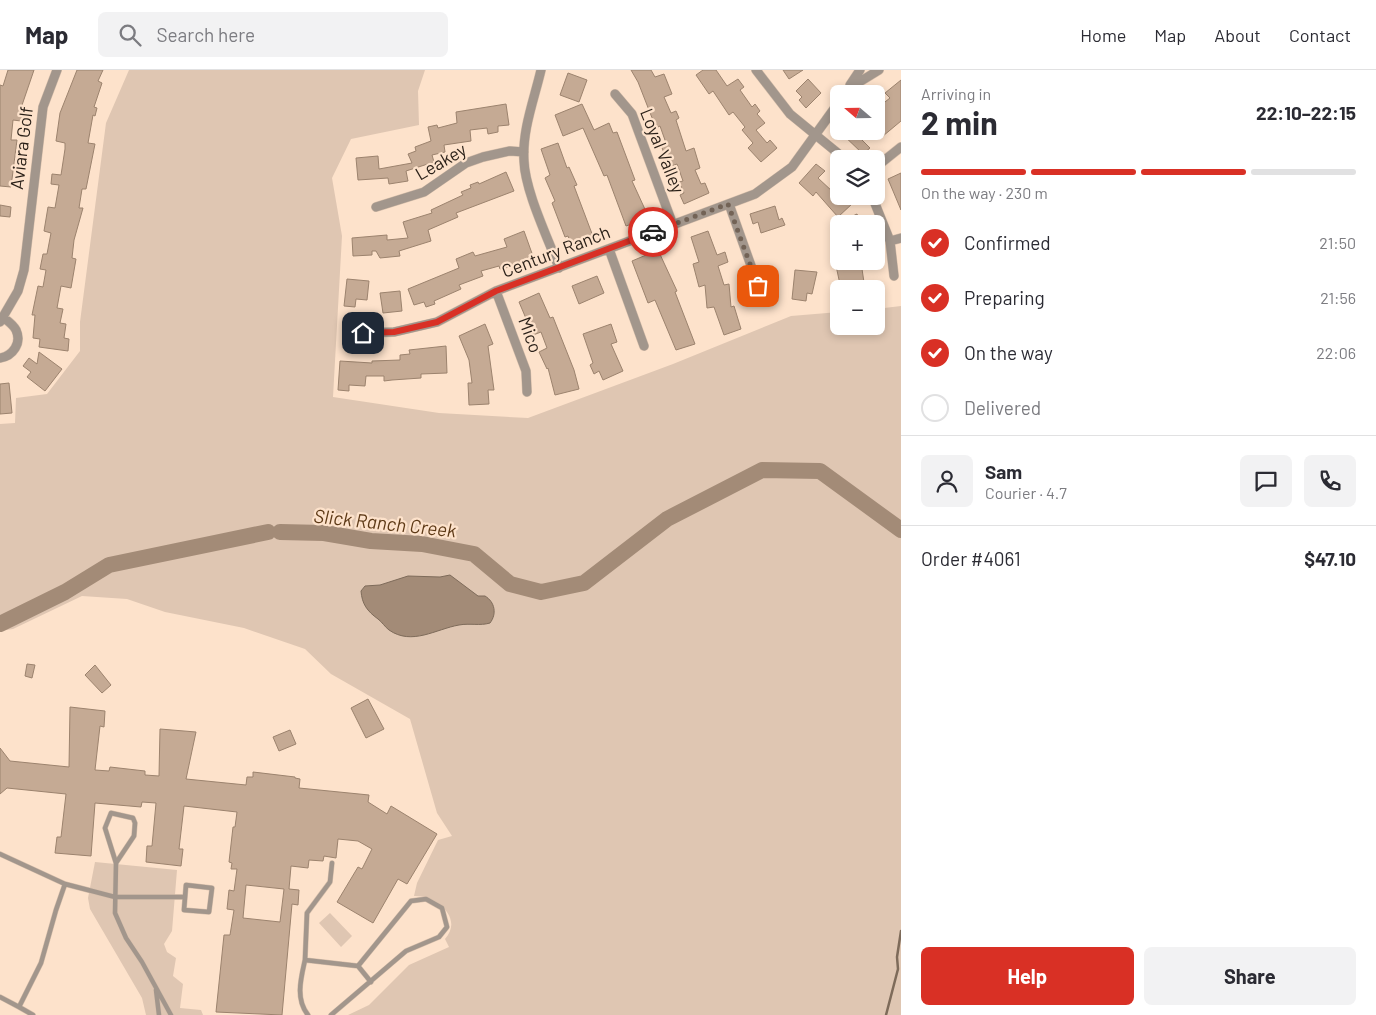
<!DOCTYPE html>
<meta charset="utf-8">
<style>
:root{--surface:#fff;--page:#f2f2f3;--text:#2b2b33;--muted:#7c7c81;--line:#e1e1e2;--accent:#d93025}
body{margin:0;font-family:Barlow,sans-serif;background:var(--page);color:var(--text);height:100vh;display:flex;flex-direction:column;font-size:19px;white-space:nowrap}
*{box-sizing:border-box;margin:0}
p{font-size:16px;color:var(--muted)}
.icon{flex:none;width:28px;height:28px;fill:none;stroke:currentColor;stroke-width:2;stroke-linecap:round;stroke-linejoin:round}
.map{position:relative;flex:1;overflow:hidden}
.sheet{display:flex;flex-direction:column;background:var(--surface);width:475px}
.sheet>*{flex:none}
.needle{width:32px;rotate:290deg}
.controls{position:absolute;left:830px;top:15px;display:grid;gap:10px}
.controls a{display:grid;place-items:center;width:55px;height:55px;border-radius:8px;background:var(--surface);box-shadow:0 2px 8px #0003;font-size:25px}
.pin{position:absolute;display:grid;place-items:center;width:42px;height:42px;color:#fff;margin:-21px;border-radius:10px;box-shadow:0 2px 8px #0006}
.courier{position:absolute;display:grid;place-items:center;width:50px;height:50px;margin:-25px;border:4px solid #d93025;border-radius:50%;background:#fff;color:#222;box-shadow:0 1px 6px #0007}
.summary em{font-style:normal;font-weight:700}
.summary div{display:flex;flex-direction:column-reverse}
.summary{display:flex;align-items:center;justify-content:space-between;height:85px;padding:0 20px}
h1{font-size:32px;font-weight:700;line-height:38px}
.bar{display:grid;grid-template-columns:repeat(4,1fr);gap:8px 5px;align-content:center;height:60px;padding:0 20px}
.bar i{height:6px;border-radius:4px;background:var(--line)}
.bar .current{background:var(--accent)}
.bar p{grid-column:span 4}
.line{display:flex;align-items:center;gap:12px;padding:0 20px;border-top:1px solid var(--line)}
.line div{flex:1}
.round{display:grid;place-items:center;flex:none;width:52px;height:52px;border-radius:8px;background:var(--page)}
ol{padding:0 20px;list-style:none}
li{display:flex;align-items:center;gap:15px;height:55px}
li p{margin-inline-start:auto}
li .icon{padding:5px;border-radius:50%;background:var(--accent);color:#fff;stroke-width:4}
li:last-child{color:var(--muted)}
li i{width:28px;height:28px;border:2px solid var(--line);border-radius:50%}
.cta{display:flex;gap:10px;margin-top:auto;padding:10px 20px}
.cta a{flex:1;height:58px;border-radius:8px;background:var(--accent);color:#fff;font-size:20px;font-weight:700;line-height:58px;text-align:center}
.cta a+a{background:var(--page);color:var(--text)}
header{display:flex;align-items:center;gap:30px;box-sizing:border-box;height:70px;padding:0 25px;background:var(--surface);border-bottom:1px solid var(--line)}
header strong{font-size:24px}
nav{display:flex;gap:28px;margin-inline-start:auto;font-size:18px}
.search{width:350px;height:45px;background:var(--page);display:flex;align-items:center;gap:12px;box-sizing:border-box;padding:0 18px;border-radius:8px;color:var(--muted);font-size:19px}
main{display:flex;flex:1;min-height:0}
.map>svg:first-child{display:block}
.green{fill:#dfc6b2}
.water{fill:#a38b77;stroke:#7e6b5a}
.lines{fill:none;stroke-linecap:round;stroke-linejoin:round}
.stream{stroke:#7e6b5a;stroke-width:2.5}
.river{stroke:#a38b77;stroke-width:16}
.building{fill:#c5aa94;stroke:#9c836e;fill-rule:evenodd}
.lane-casing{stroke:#d7bfab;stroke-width:5.5}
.street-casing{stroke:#d7bfab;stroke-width:10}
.lane{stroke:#a2968c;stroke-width:4.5}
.street{stroke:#a2968c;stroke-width:9}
.done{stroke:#736356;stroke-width:5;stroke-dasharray:0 9}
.route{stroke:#d93025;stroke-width:6}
.labels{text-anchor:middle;stroke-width:4.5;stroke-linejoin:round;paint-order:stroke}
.street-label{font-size:18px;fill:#291f17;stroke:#fde2cb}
.water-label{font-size:19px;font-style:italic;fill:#5d3916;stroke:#fde2cb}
</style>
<header>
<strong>Map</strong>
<div class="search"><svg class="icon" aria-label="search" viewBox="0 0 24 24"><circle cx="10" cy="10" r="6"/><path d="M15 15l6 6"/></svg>Search here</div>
<nav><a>Home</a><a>Map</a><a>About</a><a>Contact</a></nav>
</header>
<main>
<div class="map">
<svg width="901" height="945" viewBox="0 0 901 945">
<rect width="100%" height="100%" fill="#fde2cb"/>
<path class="green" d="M129,0H425L418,21L419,55L351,69L332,108L342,166L333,327L439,343L528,348L673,294L791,246L839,242V256H876V239L901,236V945H348L369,935L409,895L449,877L445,869C464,848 436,825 414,826L417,813L438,770L452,766L437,743L410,649L331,604L305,579L244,558L165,542L127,529L82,526L13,559L0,561V354L15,353L16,328L47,324L80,281V252L106,53Z
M95,792L177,800L172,861L164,874L167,882L176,888L173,906L183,914L180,938L201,940L203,945H146L142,928L90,839L88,828Z
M330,843L352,866L341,877L319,853Z"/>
<path class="water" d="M450,505L478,526H485C495,532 497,544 490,553C480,556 470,553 459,555C436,559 412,576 389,560C385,557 382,552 378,549C367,541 362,534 361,521L365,516L380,515L408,506L440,507Z"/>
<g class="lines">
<path class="stream" d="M886,945L898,899L897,887L901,861"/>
<path class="river" d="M280,462L324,463L371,471L422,474L474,484L510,514L541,522L584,513L667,449L762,400L820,401L901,460
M0,554L65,522L109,495L268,462"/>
</g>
<path class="building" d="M8,0H34L20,41H22L21,51L13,50L11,70H17L11,117L0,116V15L3,16Z
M77,0H103L98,11L102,13L94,37L97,38L95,46L93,45L88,73L95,74L86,119H82L79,138H83L74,170L72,188L76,189L71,218L61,216L57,238L63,239L60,253L66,254L64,268L69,269L68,281L39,277L40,269L33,268L35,245H32L38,216L43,217L46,200L40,199L43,184H47L51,163L44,161L48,137L55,138L59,115L51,114L52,104L61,105L65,79V73L56,71L60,43Z
M631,0H651L655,7L664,4L672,24L664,27L671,43L676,41L679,48L676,50L686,81L694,78L700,98L695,100L701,114L705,113L709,123L684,134L680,125L684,123L679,112L683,111L677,94L669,97L661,75L666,73L660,56L656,58L638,12Z
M703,0H716L727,16L738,9L744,17L740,20L752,37L755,34L760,41L757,44L765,53L756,60L767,73L770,70L777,78L761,92L748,78L753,73L742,60L745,57L733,42L729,45L713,21L709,24L696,5Z
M783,0H803L789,9Z
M568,3L587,10L579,32L560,25Z
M808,9L821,23L806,38L799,30L802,27L796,21Z
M901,10V51L883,66L876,59V39L890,28L885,23Z
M506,34L509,55L498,56V62L488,64L487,58L470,60L471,71L444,75L445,82L432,85L434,92L406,101L408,111L389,114L388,108L358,110L356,88L378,86L379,99L412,93L408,84L416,81L415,77L431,71L428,57L437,55L438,58L457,53L456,42Z
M582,34L594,60L609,53L613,63L617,62L635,110L632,111L649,148L626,156L607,105L604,106L583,58L563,66L555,45Z
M839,61H871L862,70L870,78L863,84Z
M558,73L567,98L569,97L577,115L574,116L594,169L572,177L568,166L565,167L552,133L555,131L545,108L550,105L541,79Z
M816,94L825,101L818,108L833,122L839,116V126H846L853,133L838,147L816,122L813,126L799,113Z
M506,102L514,121L456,143L458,147L428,160L431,171L399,181L400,186L380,188L376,181H372V185L353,186L352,168L387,165V170L408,168L403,152L432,143L431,140L463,125L461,122L471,118L470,115L478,112L479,114Z
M901,103V140L888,109Z
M0,135L11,137L10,147L0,146Z
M775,136L779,150L782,148L785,155L761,163L758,152L753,154L750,144Z
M857,144L861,154H836Z
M524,161L534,189L514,196L500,199L499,196L481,201L483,206L459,215L461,219L434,231L435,234L426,237L424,232L414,235L408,219L459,198L456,189L473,182L475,186L507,177L504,169Z
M708,161L717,185L725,182L728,192L718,196L724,215L729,214L731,237L734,236L741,259L724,265L714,237L707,238L705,215L699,217L693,194L699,192L691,167Z
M658,180L677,221L675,222L695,274L676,280L655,230L648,233L632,191Z
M835,191H864V199H862L865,219H841Z
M795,200L817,202L812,224L807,223L806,231L792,229Z
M597,206L604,223L579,234L572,216Z
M347,209L369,211L367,230L356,229L355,237L344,236Z
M400,221L402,241L383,243L380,223Z
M539,223L550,248L553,247L574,300L579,319L555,325L548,298L547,299L539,282L547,278L541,262L533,265L519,232Z
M485,254L493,274L488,276L494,320H488L489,334L469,335L468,313H472L469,290L459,266Z
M611,254L617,272L611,274L623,301L603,310L599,301L594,304L590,295L593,293L583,264Z
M446,276L447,303L421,304V308L392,310L384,311V306H366L365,316L349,315V321L338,320L340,291L372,293V291L400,290V285L410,284L409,280Z
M39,282L62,299L45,321L27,307L31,302L23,296L29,288L37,294Z
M9,313L12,343L0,344V314Z
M27,594L35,595L32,608L25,606Z
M95,595L111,615L102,623L85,605Z
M368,629L384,659L366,668L351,638Z
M70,637L105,641L104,657L100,656L95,700L109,701L110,697L145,701V705L159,706L160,659L196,662L186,709L246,715L247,707H253V702L295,707V708L300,709L299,718L369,725L368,732L387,744L391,736L437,764L407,814L398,809L373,853L337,832L358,797L362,799L372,779L358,771L338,769L336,788L324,786L323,791L309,790L308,798L291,796L289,819L299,820L298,835L292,834L282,945L216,942L224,865H230L234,840L227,839L229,820L234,821L237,799H231L232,793L229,792L233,757H235L237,742L184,736L179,779H183L181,796L146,792L147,776H152L156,733L142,732L141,737L95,733L91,786L55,783L57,767H61L66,724L7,718L0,724V678L10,691L69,697ZM246,815L284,819L280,852L243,848Z
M290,660L296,674L279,681L273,667Z"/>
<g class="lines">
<defs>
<path id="lane" d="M0,784L65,814
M116,793L105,758L111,743L133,748L135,753L134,766L116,793L115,843L126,868L142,892L171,945
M186,815L212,818L209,842L184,840Z
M305,890L307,843L330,812L332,793
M358,896L371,912
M156,920L159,945
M0,927L19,937
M33,945L19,937L41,893L56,840L65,814L115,827H185
M308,945C295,929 301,908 305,890L358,896L411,831L426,829L442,838L447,857L439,867L406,881L331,945"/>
<path id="street" d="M541,0C534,30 522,60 524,91C525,121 548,168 559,198
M756,0L790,44L845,89
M850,15L860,0
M848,19L879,0
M615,24L632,44L673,155
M876,97L901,77
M872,126L890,171L894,206
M729,134L764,232
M376,137L424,122L466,93L483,87L510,81L524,82
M890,171L901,168
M609,179L644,276
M496,221L526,301L527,322
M0,252L18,221L24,200L43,37L57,0
M363,263L394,262L437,252L496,221L755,124L792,97L839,32
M0,288C13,286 22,273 16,260C14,256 8,251 4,248"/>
</defs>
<use href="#lane" class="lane-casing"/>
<use href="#street" class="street-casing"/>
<use href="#lane" class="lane"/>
<use href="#street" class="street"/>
</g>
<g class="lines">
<path class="done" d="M653,162L728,134L758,216"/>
<path class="route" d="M363,263L394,262L437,252L496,221L653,162"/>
</g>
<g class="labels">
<g class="street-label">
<text transform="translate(22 78) rotate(-83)" y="6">Aviara Golf</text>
<text transform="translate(662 81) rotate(68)" y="6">Loyal Valley</text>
<text transform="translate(441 92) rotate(-30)" y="6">Leakey</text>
<text transform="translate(556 182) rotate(-21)" y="6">Century Ranch</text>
<text transform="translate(530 265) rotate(70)" y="6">Mico</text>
</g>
<g class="water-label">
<text transform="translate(385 453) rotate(6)" y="7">Slick Ranch Creek</text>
</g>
</g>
</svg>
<div class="controls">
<a><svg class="needle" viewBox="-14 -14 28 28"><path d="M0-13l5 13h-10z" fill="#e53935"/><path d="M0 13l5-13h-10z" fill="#7c7c81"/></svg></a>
<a><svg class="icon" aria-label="layers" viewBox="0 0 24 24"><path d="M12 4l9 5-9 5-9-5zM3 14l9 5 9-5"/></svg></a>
<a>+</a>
<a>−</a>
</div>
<div class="pin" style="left:758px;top:216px;background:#ea580c"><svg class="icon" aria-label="bag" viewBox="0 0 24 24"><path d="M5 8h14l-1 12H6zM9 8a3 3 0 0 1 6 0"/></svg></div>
<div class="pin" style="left:363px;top:263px;background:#1f2937"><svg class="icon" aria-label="home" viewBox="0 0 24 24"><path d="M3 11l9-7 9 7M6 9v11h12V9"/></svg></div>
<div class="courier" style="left:653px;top:162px"><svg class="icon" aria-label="car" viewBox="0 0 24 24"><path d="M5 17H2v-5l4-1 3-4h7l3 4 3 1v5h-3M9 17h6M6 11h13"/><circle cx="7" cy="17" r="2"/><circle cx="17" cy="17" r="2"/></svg></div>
</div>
<section class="sheet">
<div class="summary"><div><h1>2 min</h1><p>Arriving in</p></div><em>22:10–22:15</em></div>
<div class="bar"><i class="current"></i><i class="current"></i><i class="current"></i><i></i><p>On the way · 230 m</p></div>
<ol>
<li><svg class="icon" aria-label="check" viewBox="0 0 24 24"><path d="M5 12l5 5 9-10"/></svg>Confirmed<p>21:50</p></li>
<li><svg class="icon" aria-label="check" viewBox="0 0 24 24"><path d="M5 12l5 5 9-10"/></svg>Preparing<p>21:56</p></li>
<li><svg class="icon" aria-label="check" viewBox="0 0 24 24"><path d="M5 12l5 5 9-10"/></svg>On the way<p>22:06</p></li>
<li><i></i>Delivered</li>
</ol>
<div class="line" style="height:90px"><a class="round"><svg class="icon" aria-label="person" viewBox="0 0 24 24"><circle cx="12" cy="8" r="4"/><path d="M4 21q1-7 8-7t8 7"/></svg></a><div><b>Sam</b><p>Courier · 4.7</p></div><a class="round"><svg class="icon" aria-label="chat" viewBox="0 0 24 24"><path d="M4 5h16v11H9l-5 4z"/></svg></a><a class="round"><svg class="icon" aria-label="phone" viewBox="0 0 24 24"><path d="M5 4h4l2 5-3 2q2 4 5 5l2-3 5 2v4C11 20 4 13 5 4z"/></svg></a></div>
<div class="line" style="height:65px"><div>Order #4061</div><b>$47.10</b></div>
<div class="cta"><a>Help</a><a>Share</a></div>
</section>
</main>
